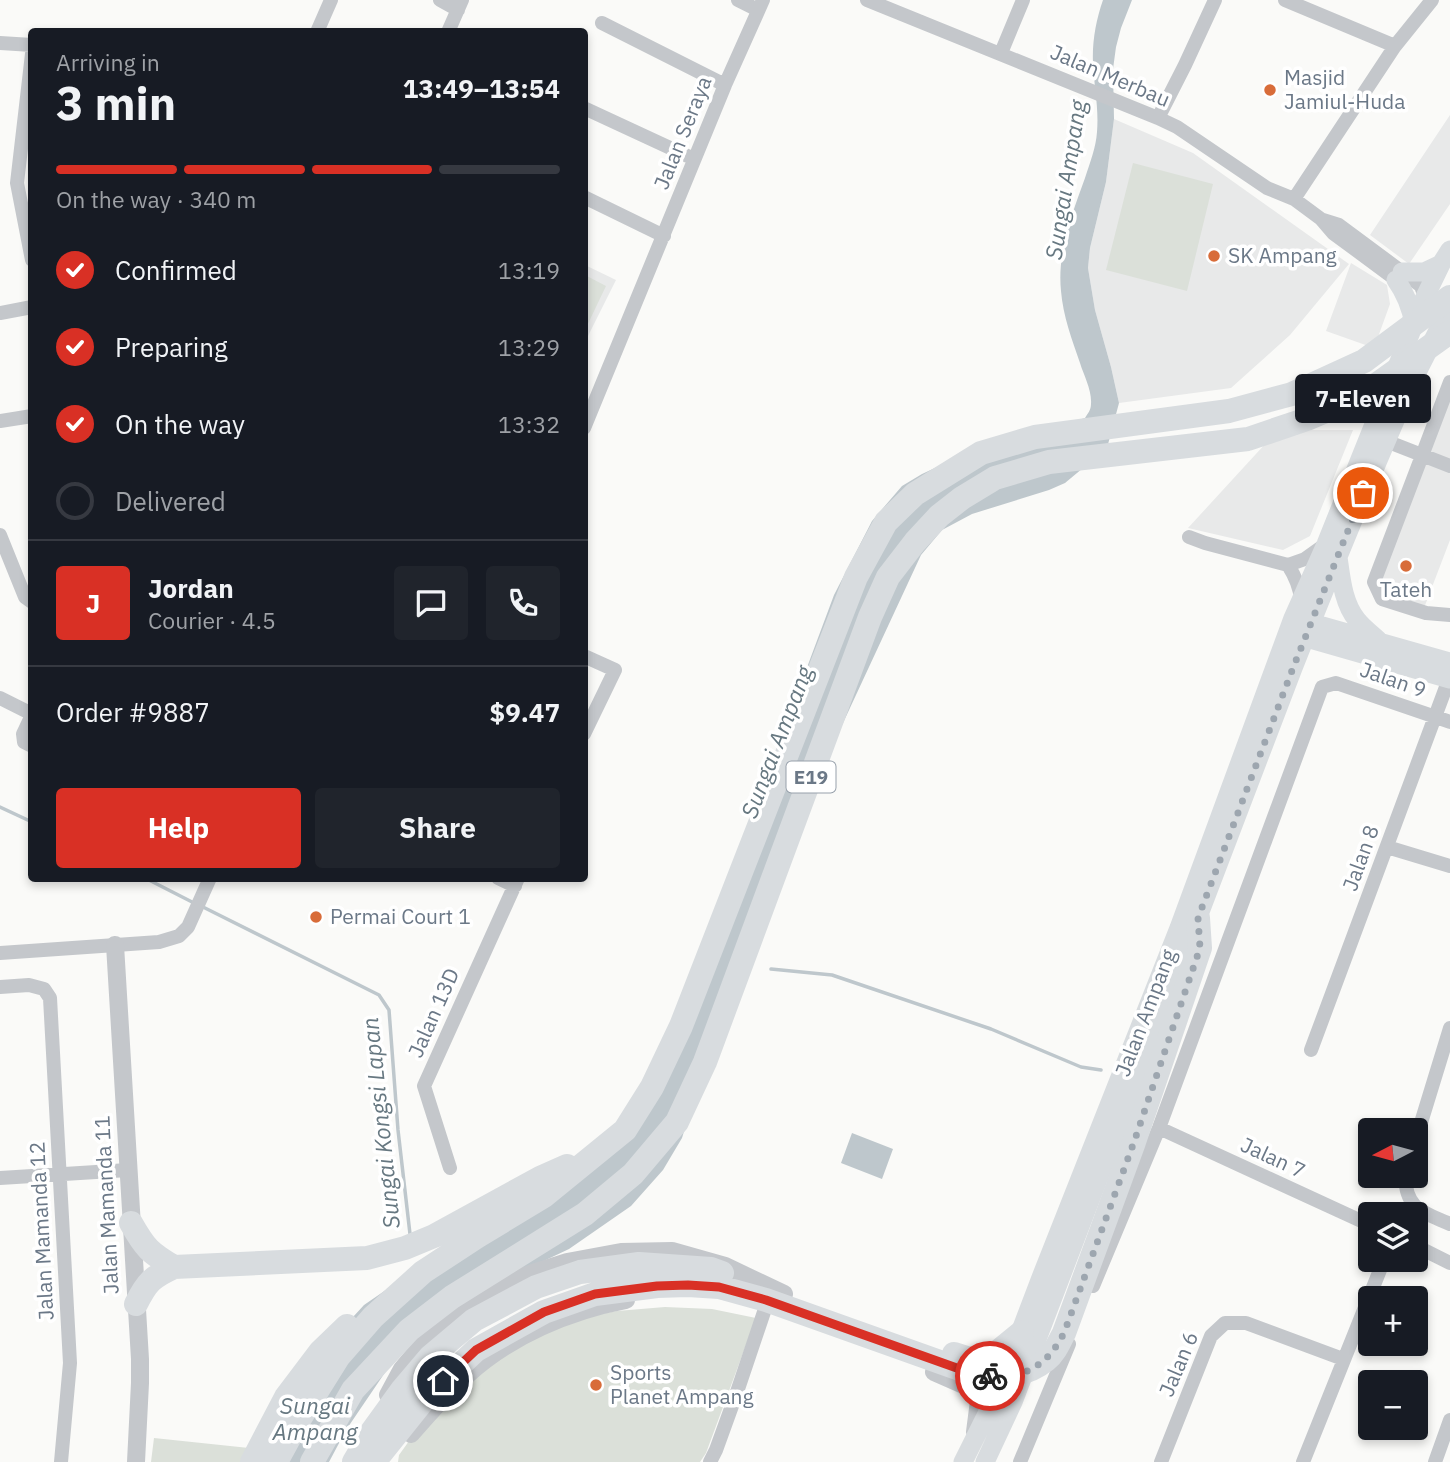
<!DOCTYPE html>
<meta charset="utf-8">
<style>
:root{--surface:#171b24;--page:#20242c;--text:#f1f3f6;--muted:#9ea1a6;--line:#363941;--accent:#d93025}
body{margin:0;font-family:"IBM Plex Sans",sans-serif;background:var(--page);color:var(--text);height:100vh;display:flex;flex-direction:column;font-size:26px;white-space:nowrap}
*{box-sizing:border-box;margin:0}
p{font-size:23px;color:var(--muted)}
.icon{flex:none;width:38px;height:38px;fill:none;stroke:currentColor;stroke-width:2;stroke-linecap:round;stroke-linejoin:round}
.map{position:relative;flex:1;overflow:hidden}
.drawer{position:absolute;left:28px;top:28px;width:560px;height:854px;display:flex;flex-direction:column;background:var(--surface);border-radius:7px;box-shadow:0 4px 10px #0003}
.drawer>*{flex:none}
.needle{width:46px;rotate:264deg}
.fabs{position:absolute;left:1358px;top:1118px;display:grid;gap:14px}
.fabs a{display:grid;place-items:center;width:70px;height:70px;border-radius:7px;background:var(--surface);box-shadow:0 4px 10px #0003;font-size:35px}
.pin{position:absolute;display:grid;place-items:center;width:60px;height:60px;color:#fff;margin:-30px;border:4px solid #fff;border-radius:50%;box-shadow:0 2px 7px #0007}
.courier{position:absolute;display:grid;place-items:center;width:70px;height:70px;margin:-35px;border:5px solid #d93025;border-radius:50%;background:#fff;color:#222;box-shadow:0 2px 9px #0007}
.bubble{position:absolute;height:49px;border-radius:7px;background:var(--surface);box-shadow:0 4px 10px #0003;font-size:23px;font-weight:700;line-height:49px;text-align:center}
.summary em{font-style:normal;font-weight:700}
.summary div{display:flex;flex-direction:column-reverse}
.summary{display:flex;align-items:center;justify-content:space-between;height:119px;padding:0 28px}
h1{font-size:46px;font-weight:700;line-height:52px}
.bar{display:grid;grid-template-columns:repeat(4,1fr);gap:10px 7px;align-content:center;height:84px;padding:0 28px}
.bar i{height:9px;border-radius:5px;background:var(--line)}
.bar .selected{background:var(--accent)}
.bar p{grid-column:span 4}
.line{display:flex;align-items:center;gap:18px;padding:0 28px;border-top:2px solid var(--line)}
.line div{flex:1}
.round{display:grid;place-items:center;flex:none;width:74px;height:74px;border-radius:7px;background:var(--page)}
ol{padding:0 28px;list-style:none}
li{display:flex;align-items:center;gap:21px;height:77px}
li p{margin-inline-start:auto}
li .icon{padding:7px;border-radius:50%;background:var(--accent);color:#fff;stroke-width:4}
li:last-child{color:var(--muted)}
li i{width:38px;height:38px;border:4px solid var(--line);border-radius:50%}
.action{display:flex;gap:14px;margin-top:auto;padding:14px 28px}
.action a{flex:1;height:80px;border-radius:7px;background:var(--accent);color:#fff;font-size:28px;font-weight:700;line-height:80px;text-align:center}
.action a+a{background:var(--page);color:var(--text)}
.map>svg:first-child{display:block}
.built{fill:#e8e9e9}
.green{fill:#dbe0d9}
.water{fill:#bec7cc}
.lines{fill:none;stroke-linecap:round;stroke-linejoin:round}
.stream{stroke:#bec7cc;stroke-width:3.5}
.minor{stroke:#c4c7cb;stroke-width:14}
.tertiary{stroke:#c4c7cb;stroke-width:18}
.secondary{stroke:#d8dcdf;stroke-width:19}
.motorway{stroke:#d8dcdf;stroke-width:24}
.done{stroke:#9da6af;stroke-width:7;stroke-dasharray:0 12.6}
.route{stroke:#d93025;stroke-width:9}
.poi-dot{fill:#d86c39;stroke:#fff;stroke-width:2.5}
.labels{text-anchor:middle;stroke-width:7;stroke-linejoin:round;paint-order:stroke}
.shield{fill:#fff;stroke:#97a0ab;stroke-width:2}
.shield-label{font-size:19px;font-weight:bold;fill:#6b7887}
.street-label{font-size:21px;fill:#6b7887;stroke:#fff}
.poi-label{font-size:21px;fill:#6b7887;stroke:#fff;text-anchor:start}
.water-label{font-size:23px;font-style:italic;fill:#677881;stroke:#fff}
</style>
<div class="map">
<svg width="1450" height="1462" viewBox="0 0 1450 1462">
<rect width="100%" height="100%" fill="#fafaf8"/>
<path class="built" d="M1450,115V204L1409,264L1370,235Z
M1114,119L1193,153L1349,264L1290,335L1231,388L1119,403L1111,367L1095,310L1088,268L1090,248L1106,182Z
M1351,263L1387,285L1390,304L1374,348L1326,331Z
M585,265L616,280L585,342Z
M1450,391V540L1424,608L1385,595L1378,583Z
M1278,430H1353L1310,536L1283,550L1188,528Z"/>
<path class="green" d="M1133,163L1213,184L1187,291L1106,270Z
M585,275L606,286L585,330Z
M665,1307L712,1309L756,1318L706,1453L700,1462H398L399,1455L417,1430L467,1378L535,1336L590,1316L617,1311Z
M154,1438L249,1448L245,1462H151Z"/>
<path class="water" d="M1103,0H1132L1121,28L1116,47L1113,69L1114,119L1106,182L1090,248L1088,268L1095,310L1111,367L1119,403L1107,448L1065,483L1049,490L972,514L942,530L921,555L745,934L682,1138L663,1170L631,1206L569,1249L474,1294L418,1332L386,1371L346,1430L329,1462H268L331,1341L364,1305L415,1270L588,1169L668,1040L834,595L872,521L902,486L922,474L963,455L1085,418C1088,413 1091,410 1091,404C1092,390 1084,376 1080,363C1072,340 1063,316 1061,291C1057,252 1072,214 1085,178C1090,163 1096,147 1097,132C1099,108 1094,86 1093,63C1092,42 1096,20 1103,0Z
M852,1133L893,1149L882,1179L841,1163Z"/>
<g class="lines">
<path class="stream" d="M0,807L32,822
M145,878L196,904
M203,907L379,995L389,1010L398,1130L410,1234
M771,969L832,975L991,1029L1081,1067L1101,1070"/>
<path class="minor" d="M440,0L458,10
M738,0L758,10
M867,0L1158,118L1177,127L1267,188L1294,199L1321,219L1333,233L1402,284
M1285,0L1395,46
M602,23L725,85
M317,32L331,0
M448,32L462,0
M0,43L32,45
M1001,53L1023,0
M32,54L17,183L32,260
M584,108L694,159
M1158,118L1185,65L1215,0
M584,197L664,236
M1294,199L1395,46L1432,0
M1323,220L1339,225L1421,286L1425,297
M0,313L32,307
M1450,382L1374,582L1382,599L1426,613L1450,615
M0,421L32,416
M584,428L725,85L763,0
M1386,441L1450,466
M0,535L25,597L32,602
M1189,537L1205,543L1288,565C1295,576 1300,586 1301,600
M1288,565L1305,559L1326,544
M584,656L615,670L584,734
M0,698L32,714
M32,715L23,734L24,742L32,746
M1387,847L1450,866
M498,878L515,886
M0,953L159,942L179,936L188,927L210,878
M0,987L29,985L44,989L50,998L70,1363L61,1462
M1311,1050L1449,679
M1159,1128L1370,1225
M1416,1139L1450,1028
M450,1168L424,1086L518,878
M1405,1176C1406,1210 1423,1212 1450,1224
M0,1178L128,1170
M1416,1246L1450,1263
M1093,1286L1159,1128L1322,687L1336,683L1450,722
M710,1462L716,1450L737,1392L766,1306
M1020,1462L1069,1344
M1161,1462L1211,1336L1225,1323H1246L1343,1359
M1303,1462L1384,1260
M1435,1462L1450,1420"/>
<path class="tertiary" d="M115,945L140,1359V1383L136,1462
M934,1372L975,1390L979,1401L975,1432
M388,1395L402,1369L429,1337L469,1304L514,1279L567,1262L621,1252L672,1251L725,1266L784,1294
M411,1434C429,1413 447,1393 467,1375C511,1335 569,1311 626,1300"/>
<path class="secondary" d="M1402,272H1424L1441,264
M1396,280C1406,294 1411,307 1414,324
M1338,557C1341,578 1343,603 1357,620C1363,628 1371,633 1378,640
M1301,620L1450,662
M1293,634L1450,679
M963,1462L996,1396L1040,1280L1179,928L1293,618L1326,544L1425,297L1441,264L1450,250
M985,1462L1013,1402L1293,668C1329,578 1365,489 1404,400C1418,367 1437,337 1450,303"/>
<path class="motorway" d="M131,1223C145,1248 150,1253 174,1267
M136,1304C147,1282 152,1277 174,1267L367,1258L405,1248L434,1236L540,1178L567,1166
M954,1354L976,1361L995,1354L1022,1332
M252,1462L286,1397L320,1352L347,1326
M276,1462L299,1420L339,1356L373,1317L423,1272L478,1236L544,1196L625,1130L652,1087L681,1026L856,577L886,522L915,494L981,453L1035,437L1229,411L1292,394L1364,361L1450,297
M312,1462L353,1390L409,1330L452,1297L585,1214L633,1174L677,1122L705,1062L870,617L888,577L915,542L939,516L962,498L995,478L1049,462L1248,439L1307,419L1340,405L1376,385L1450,332
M354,1462L373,1430L402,1390L430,1357L474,1320L536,1287L580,1272L639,1264L711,1269L722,1273
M374,1462L426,1397L476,1350L544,1312L595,1294L657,1286L688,1285L719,1287L766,1300L968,1372C995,1377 1023,1379 1046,1360C1055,1353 1059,1342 1064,1333L1134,1142L1200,948L1198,918"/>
</g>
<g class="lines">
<path class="done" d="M990,1376C1027,1378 1047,1365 1064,1333L1134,1142L1200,948L1198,918L1293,668L1363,493"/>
<path class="route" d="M443,1381L476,1350L544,1312L595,1294L657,1286L688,1285L719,1287L766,1300L968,1372L990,1376"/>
</g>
<g class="poi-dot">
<circle cx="1270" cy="90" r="7"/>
<circle cx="1214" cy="256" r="7"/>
<circle cx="1406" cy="566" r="7"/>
<circle cx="316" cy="917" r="7"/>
<circle cx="596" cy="1385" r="7"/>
</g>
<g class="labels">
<rect class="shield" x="786.5" y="761.5" width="49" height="31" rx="5"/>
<g class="shield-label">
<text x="811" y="784">E19</text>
</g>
<g class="street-label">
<text transform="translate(1110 76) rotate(23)" y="7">Jalan Merbau</text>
<text transform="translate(683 133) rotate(-68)" y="7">Jalan Seraya</text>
<text transform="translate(1393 680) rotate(19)" y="7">Jalan 9</text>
<text transform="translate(1361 858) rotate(-70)" y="7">Jalan 8</text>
<text transform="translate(434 1013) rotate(-66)" y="7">Jalan 13D</text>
<text transform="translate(1146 1013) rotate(-69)" y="7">Jalan Ampang</text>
<text transform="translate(1273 1158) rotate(25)" y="7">Jalan 7</text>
<text transform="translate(107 1205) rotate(-93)" y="7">Jalan Mamanda 11</text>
<text transform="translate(42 1231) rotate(-93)" y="7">Jalan Mamanda 12</text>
<text transform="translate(1179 1364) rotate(-67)" y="7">Jalan 6</text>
</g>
<g class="poi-label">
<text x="1284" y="85">Masjid<tspan x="1284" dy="24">Jamiul-Huda</tspan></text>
<text x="1228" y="263">SK Ampang</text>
<text x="1406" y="597" text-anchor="middle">Tateh</text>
<text x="330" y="924">Permai Court 1</text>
<text x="610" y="1380">Sports<tspan x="610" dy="24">Planet Ampang</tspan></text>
</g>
<g class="water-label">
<text transform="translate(1066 180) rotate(-81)" y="8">Sungai Ampang</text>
<text transform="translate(777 742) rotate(-69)" y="8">Sungai Ampang</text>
<text transform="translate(381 1123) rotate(-96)" y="8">Sungai Kongsi Lapan</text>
<text x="315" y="1414">Sungai<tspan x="315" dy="26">Ampang</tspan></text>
</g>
</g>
</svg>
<div class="fabs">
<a><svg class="needle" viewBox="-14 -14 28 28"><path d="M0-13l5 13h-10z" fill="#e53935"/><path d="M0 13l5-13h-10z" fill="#9ea1a6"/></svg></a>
<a><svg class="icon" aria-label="layers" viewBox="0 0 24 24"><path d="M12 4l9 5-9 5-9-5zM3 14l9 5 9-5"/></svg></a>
<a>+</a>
<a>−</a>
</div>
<div class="pin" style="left:1363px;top:493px;background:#ea580c"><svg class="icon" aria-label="bag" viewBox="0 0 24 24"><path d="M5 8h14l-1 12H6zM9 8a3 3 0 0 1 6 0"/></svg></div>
<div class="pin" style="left:443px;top:1381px;background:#1f2937"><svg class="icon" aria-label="home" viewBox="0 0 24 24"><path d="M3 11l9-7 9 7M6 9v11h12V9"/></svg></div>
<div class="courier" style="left:990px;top:1376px"><svg class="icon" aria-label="bike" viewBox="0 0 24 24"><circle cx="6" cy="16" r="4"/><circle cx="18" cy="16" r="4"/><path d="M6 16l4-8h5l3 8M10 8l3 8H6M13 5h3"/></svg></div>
<div class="bubble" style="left:1295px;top:374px;width:136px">7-Eleven</div>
<section class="drawer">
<div class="summary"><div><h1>3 min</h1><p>Arriving in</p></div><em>13:49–13:54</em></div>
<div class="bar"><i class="selected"></i><i class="selected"></i><i class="selected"></i><i></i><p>On the way · 340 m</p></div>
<ol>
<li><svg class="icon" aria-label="check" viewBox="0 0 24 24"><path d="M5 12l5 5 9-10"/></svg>Confirmed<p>13:19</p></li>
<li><svg class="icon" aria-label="check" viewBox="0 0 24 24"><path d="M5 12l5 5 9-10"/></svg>Preparing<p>13:29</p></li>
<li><svg class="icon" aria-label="check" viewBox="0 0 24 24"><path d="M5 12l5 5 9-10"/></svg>On the way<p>13:32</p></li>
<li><i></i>Delivered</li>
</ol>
<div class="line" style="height:126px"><b class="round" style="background:var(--accent);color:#fff">J</b><div><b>Jordan</b><p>Courier · 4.5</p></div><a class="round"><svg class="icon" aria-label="chat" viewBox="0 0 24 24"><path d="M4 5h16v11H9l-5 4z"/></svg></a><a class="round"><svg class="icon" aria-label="phone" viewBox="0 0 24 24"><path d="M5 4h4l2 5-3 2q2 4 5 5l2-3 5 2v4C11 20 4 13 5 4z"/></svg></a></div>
<div class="line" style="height:91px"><div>Order #9887</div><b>$9.47</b></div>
<div class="action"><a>Help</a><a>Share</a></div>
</section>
</div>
